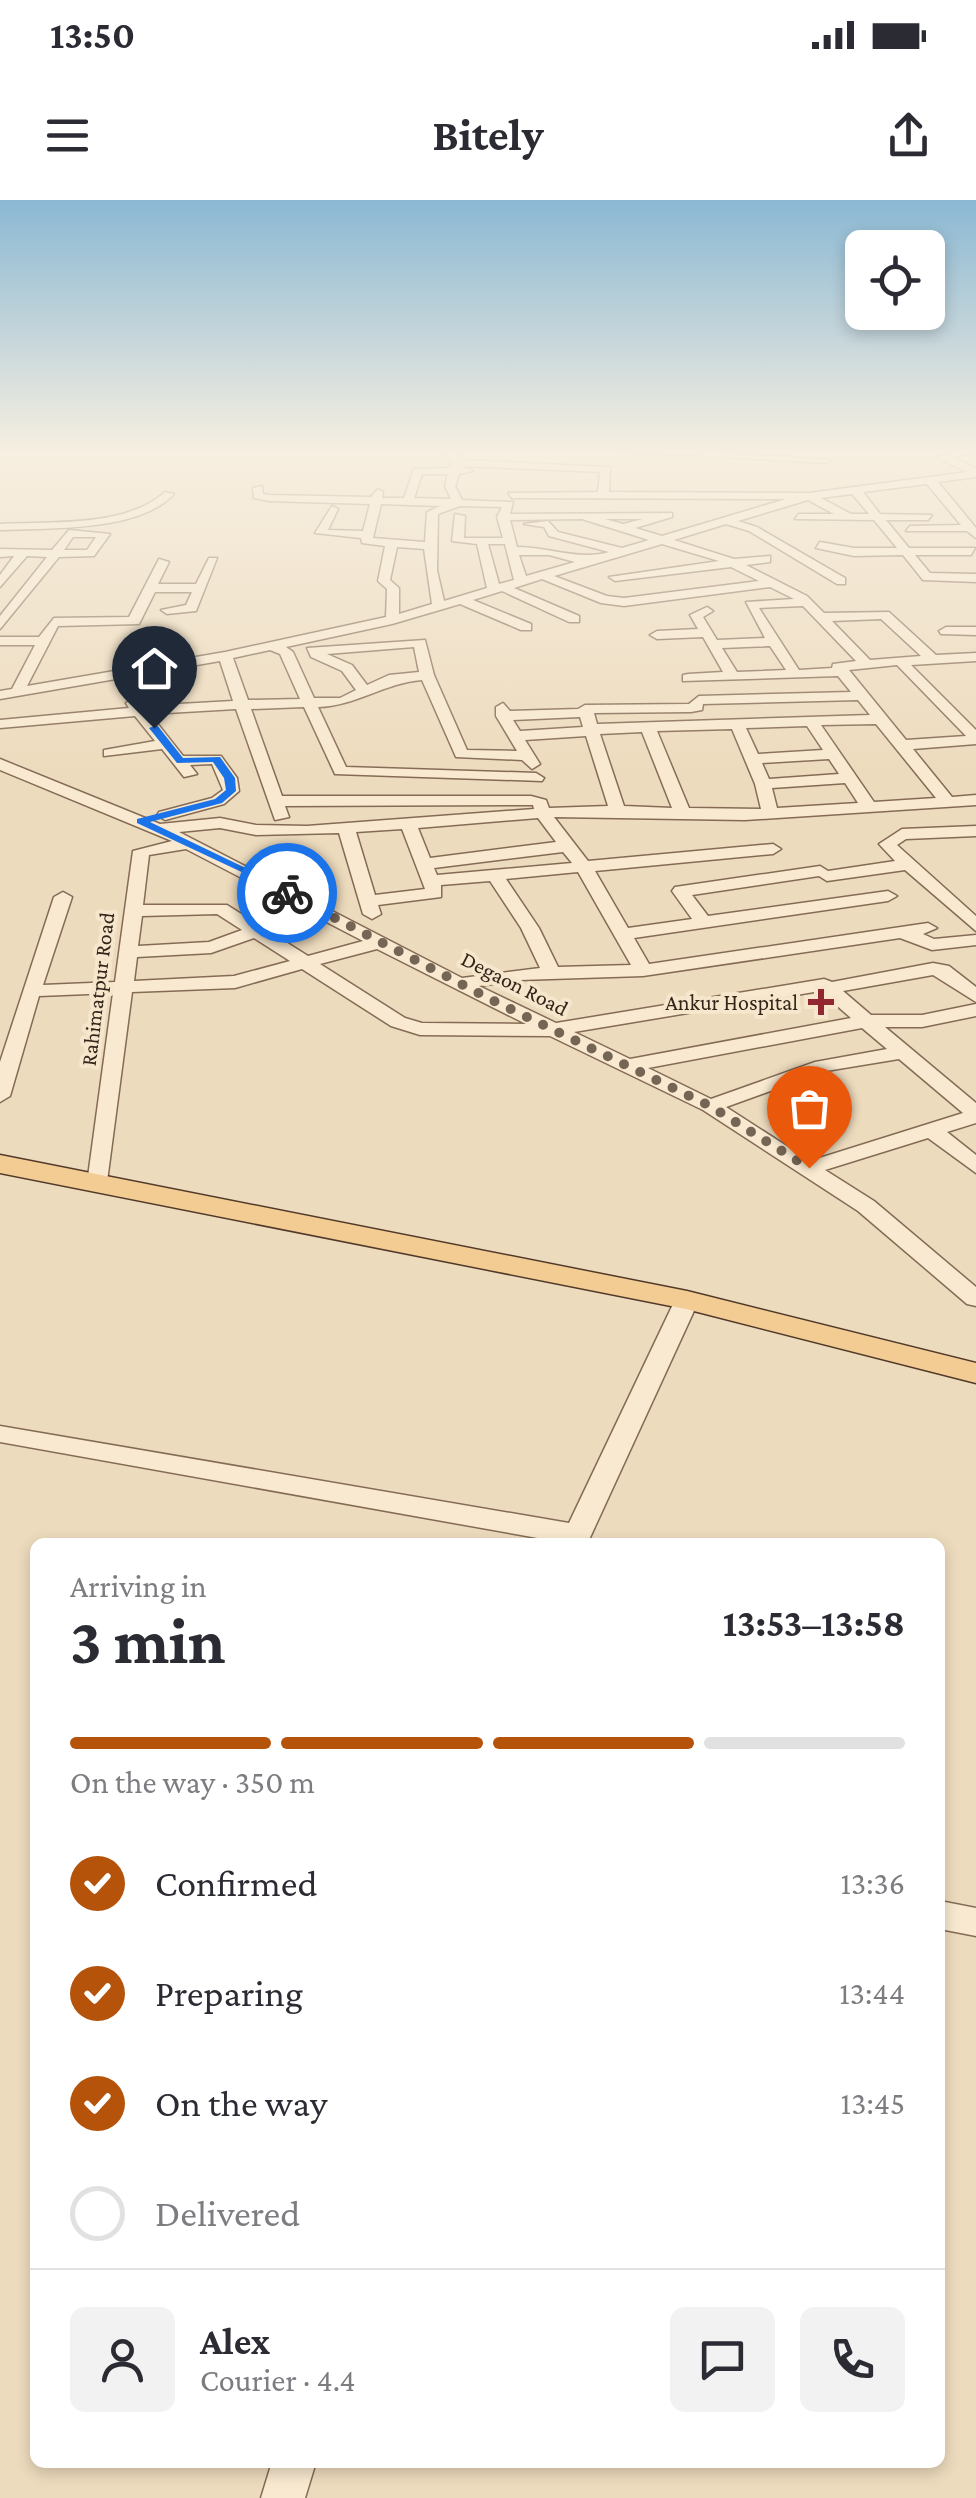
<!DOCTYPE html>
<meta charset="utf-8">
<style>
:root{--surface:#fff;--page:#f2f2f3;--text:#2b2b33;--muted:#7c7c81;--line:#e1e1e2;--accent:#b45309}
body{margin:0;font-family:"Crimson Pro",serif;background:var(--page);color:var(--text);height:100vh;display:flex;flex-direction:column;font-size:38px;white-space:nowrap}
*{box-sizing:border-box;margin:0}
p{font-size:32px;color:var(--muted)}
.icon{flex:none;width:55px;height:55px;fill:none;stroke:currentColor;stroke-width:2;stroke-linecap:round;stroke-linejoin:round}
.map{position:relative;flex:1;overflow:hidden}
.details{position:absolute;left:30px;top:1338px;width:915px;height:930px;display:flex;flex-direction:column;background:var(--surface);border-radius:15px;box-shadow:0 5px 15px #0003}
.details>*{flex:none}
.tools{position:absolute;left:845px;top:30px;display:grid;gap:20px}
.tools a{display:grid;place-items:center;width:100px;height:100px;border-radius:15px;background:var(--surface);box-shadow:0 5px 15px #0003;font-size:50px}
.pin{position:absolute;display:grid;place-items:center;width:85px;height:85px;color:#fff;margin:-102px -42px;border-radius:50% 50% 50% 0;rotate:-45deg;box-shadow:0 0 10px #0007}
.pin .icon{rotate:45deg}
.courier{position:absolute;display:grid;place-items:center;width:100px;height:100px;margin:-50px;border:8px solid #1a73e8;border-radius:50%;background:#fff;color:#222;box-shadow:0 2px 12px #0007}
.overview em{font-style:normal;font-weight:700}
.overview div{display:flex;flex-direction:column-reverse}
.overview{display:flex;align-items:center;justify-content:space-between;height:170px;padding:0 40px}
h1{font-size:65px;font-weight:700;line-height:75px}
.bar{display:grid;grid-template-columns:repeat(4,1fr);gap:15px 10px;align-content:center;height:120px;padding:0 40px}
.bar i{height:12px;border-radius:8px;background:var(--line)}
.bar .on{background:var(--accent)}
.bar p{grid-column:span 4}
.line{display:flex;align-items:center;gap:25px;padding:0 40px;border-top:2px solid var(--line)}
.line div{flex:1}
.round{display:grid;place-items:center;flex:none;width:105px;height:105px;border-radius:15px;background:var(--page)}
ol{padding:0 40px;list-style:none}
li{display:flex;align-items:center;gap:30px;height:110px}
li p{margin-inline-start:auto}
li .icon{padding:10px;border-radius:50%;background:var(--accent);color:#fff;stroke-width:4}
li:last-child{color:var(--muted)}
li i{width:55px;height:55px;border:5px solid var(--line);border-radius:50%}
.status{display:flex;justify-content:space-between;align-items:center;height:70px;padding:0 50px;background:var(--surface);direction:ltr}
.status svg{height:28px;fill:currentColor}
header{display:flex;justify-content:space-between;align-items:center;height:130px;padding:0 40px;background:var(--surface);font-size:45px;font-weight:700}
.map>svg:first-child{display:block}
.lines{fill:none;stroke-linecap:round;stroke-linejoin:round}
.minor-casing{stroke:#856b56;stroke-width:3}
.major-casing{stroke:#523a2b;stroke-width:3}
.minor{fill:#f8e9d0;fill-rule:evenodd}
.major{fill:#f2cc93;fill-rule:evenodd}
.route{fill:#1a73e8}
.done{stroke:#756554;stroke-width:10;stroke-dasharray:0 18}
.poi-dot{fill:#932731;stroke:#f5e6cc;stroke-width:4}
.labels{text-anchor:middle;stroke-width:8;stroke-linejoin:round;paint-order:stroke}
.far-street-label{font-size:22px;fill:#34251b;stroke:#f5e6cc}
.far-poi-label{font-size:22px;fill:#34251b;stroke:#f5e6cc;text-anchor:end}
</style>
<div class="status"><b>13:50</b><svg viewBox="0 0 49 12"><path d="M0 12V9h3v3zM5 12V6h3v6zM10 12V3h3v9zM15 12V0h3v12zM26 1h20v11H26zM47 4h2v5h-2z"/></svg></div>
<header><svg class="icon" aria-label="menu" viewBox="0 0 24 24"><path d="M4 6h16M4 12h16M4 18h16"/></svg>Bitely<svg class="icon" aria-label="share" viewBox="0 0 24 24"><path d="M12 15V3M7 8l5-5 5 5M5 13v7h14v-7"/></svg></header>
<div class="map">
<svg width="976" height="2298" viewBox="0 0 976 2298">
<rect width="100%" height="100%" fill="#eddbbd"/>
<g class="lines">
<defs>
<path id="minor" d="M443,250H453L460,260L610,267L609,292L809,293L967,272L938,258L957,250H975L953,258L976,268V277L938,282L976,328V338L967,331H906L910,326L961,325L927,284L863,292L880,314L932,315L928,320H886L909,348H975L971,355H915L930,373L976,374V382L923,380L903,355L854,356L816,348L820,342L854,348H897L874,320L795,319L799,314H834L808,300L738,321L757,327L845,378V384H837L749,331L726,324L674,340L734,359L770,356V362L746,365L807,396L824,413L889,412L936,455L976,453V461L911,465L976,530V544L913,549L952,597L976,595V605L745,620L554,617L588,661L773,644L781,649L773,654L595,671L628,728L692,719L672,691L675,687L820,666L828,671L895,661L879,644L902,629L976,626V636L906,639L897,645L976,716V731L905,670L827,681L819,676L692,695L708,716L888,691L897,696L888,701L634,738L649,764L928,723L937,728L923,734L934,739L976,735V745L932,750L900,738L643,776L520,780L479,786L556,823L824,779L832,782L933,763L949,766L976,787V802L933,775L843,791L871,815H922L976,804V816L922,827H885L976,903V923L947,932L976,955V973L928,938L825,970L874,1001L976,1087V1106L967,1104L858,1011L703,910L550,836L420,835L391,826L302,769L235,788L132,792L106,989L98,991L87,984L113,793L39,796L10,896L0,902V862L54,697L63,692L72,697L43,785L115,782L133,651L172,641L0,570V559L160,624L220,618L256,625L307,626L534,609L533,605L285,606L289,617L275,620L236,509L150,514L183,556H221L237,578L239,591L224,604L165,620L157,615L159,612L212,598L223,590L212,564L190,565L197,574L184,577L162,549L104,556V550L155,541L135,516L0,528V520L129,508L126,503L133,499L143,506L233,501L220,461L0,499V491L12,489L35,445H0V437H39L54,418L129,417L159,359L169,362L158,384H196L209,358H217L196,411L167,414L161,410L186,405L192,392H155L139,424L58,426L27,486L225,452L386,417L387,389L378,381L385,346L362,343L361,338L315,333L332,306L338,309L328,330L363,331L370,304L269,301L254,298L253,288L262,286L263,294L269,295L371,297L378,289L383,292L382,298H404L414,269L450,268L452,263ZM461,266L600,272L598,292L508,293L512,298L786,299L662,336L635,328L672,317V313L510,314L513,302L462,300L455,286L459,274L473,271ZM422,274H448L445,286L451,299L414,298ZM852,294L869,314H851L821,298ZM381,304L440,306L427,312L425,342L373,338ZM460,306L502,307L497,317L503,338H464L465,316L455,314L452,341L477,344L487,388L444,401L437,370L438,314ZM582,319L649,340L622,348L558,332L548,321L524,324L544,327L549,336L609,352C579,361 549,347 517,347L510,320ZM605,319H643L623,324ZM488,344H505L514,380L499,384ZM662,344L719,361L609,377L615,381L731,367L759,381L624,398L607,396L554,376ZM397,347L424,349L432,404L399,414V388L390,380ZM519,355H549L575,362L526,376ZM542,379L601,403L624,406L770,387L794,399L746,402L765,438L717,440L703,417L713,411L707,407L690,415L698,429L657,431L650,435L657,439L703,437L723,472L688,474L683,475V481L838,476L851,492L699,496L689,504L585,505L578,509L510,511L503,503L496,507V516L517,551L467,550L434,475L425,440L307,448L311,457L342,471L356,490L340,498H314L293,452L286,447L392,424L460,404L521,430H531V424L473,400L502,391L569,422H579V416L514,388ZM803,406L856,461L833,464L832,468L799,470L759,408ZM881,419L921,456L870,460L832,421ZM770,446L786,470L737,472L722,448ZM414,447L419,472L389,475L367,485L352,465L327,454ZM270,450L280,454L300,499L248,500L233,458ZM897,465L966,536L906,540L849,470ZM422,480L456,557L522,560L532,569L540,564L525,540L586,536L608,606L549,608L546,600L531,596H282L251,509L304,507L335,574L542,581L544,578L536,573L346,567L318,507C356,506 384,483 422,480ZM858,500L870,515L597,524L594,513L691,512L702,510L703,504ZM580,517L583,527L520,531L513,520ZM876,524L936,598L874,602L821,525ZM807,526L823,550L758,554L746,528ZM732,529L755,584L761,609L689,608L657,531ZM642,532L672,608L624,606L600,534ZM829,559L839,574L769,579L762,563ZM845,583L858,603L777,608L772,588ZM538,618L556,642L430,658L418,628ZM220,628L256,635L339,633L363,714L372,719L381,714L378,705L441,697V685L490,681L521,728L540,768L462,778L179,632ZM402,629L425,689L375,695L356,632ZM186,649L363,741L308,756L227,705H143L149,655ZM563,652L572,663L437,675L434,668ZM578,672L631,765L558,767L539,728L506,679ZM217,714L242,730L209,742L138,746L142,716ZM254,738L290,761L234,776L134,781L137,757L211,753ZM377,749L526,824L422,823L405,818L320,764ZM820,791L851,818L630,859L574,832ZM862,828L887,849L815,862L711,899L648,868ZM899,859L963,913L810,961L726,907L826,871Z
M604,250H686L830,260L825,263Z
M165,292L174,294C139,332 49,328 0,330V324C51,321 125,328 165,292Z
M69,330L110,334L94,356L59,357L0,429V416L47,357L27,356L0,387V375L14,356L0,357V349L52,350ZM73,337H96L87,350H64Z
M946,427H976V435L941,434L939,431Z
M687,1093L699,1100L588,1342H560L0,1242V1226L569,1323L675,1100Z
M940,1701L976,1708V1736L940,1729Z
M272,2262H316L305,2298H261Z"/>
<path id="major" d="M0,955L687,1091L976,1163V1183L686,1109L0,973Z"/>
</defs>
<use href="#minor" class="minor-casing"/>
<use href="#major" class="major-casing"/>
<use href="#minor" class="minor"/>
<use href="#major" class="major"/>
</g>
<linearGradient id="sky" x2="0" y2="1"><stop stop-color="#8bb8d3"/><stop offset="0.44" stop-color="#f7efe1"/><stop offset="1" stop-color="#f7efe1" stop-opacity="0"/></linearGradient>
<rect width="976" height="572" fill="url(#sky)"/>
<path class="route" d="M157,525L183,558L220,557L235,578L236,591L222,603L150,622L291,690V695L137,623V619L215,599L226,590L224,578L213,562L177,563L149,528Z"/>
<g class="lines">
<path class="done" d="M287,693L490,799L710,906L809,968"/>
</g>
<path class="poi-dot" d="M816 787h10v10h10v10h-10v10h-10v-10h-10v-10h10z"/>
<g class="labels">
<g class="far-street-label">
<text transform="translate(515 783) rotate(27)" y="8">Degaon Road</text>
<text transform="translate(97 789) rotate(-83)" y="8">Rahimatpur Road</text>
</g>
<g class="far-poi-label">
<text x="798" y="810">Ankur Hospital</text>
</g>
</g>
</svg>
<div class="tools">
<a><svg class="icon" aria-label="locate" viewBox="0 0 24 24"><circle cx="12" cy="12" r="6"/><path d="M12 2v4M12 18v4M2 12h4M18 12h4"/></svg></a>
</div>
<div class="pin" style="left:809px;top:968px;background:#ea580c"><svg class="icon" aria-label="bag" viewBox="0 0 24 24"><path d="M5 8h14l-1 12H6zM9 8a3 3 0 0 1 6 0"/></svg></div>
<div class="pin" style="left:154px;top:528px;background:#1f2937"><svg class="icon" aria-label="home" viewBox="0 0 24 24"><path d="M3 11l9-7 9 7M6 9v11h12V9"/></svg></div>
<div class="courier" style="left:287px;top:693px"><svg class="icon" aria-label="bike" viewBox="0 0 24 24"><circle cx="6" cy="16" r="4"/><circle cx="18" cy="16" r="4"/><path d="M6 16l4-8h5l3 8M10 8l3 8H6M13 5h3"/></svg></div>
<section class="details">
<div class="overview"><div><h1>3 min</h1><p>Arriving in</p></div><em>13:53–13:58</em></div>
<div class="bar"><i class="on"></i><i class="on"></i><i class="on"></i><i></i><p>On the way · 350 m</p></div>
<ol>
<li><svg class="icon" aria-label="check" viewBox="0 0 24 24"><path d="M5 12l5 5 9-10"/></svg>Confirmed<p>13:36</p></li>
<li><svg class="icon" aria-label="check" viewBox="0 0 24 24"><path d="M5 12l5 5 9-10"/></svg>Preparing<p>13:44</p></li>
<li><svg class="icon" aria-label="check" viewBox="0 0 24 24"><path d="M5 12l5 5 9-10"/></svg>On the way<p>13:45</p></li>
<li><i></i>Delivered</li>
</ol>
<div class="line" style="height:180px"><a class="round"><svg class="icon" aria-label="person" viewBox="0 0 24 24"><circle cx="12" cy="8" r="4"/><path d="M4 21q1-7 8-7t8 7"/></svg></a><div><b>Alex</b><p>Courier · 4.4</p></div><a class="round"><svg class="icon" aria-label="chat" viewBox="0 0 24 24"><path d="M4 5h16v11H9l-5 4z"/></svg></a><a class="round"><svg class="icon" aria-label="phone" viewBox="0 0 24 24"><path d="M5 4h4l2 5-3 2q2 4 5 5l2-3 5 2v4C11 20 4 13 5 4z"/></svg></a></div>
</section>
</div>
